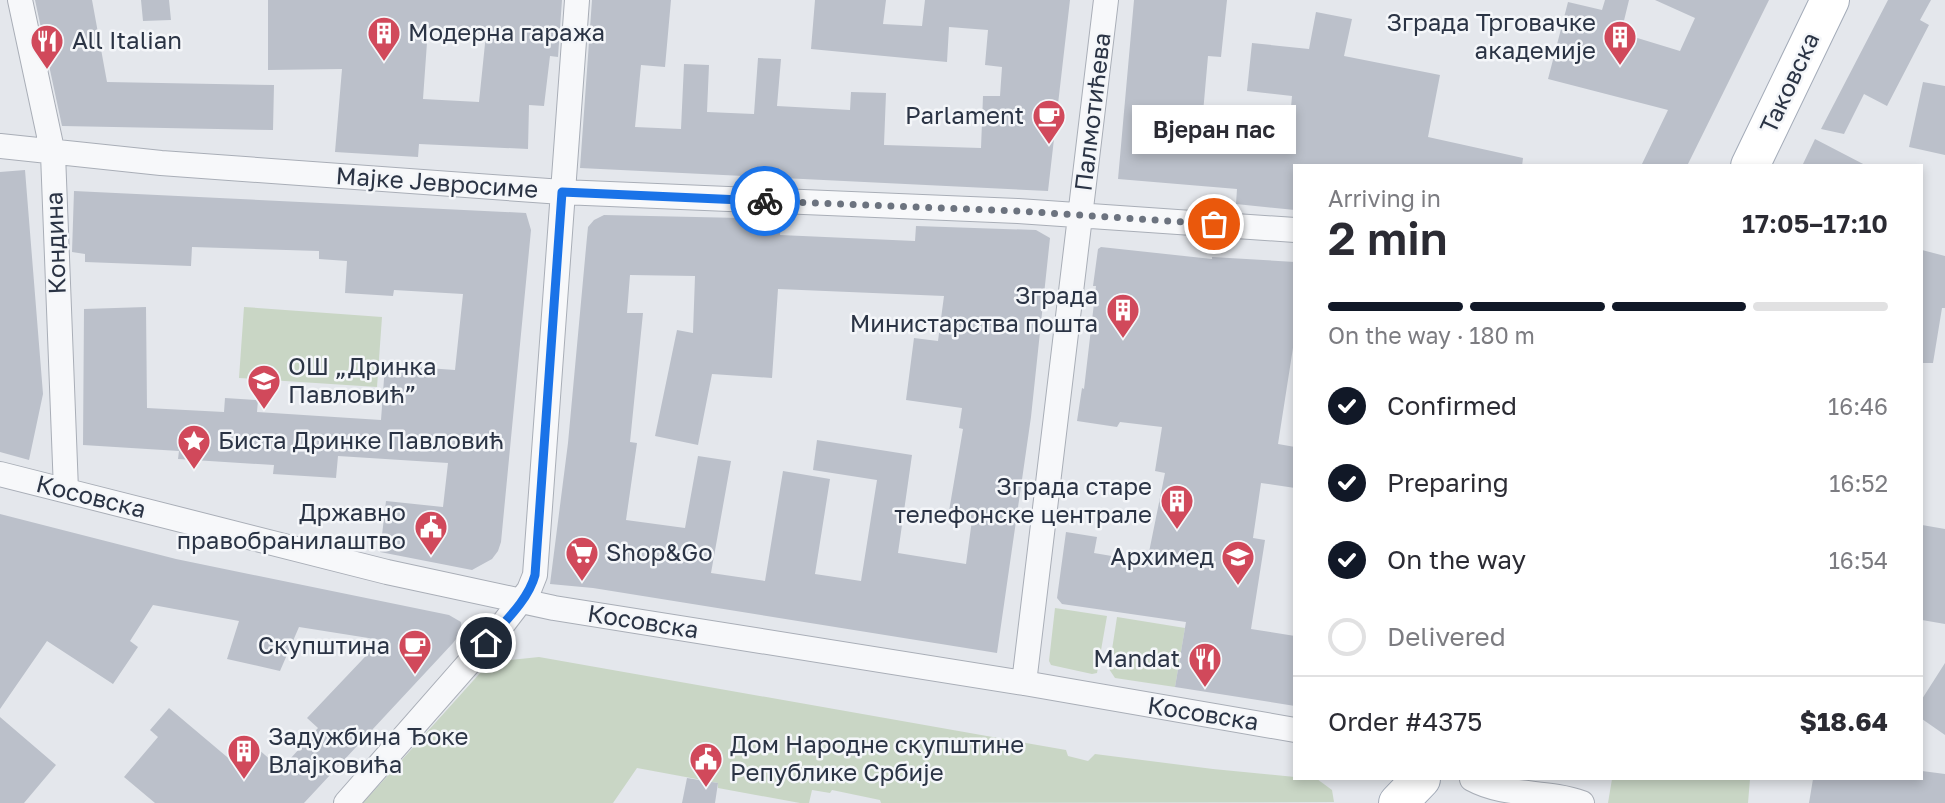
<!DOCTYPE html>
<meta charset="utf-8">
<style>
:root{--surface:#fff;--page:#f2f2f3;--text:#2b2b33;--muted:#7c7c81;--line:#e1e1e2;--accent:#111827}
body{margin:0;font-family:"Golos Text",sans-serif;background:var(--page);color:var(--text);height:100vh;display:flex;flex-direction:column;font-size:26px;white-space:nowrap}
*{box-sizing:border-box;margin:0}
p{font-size:23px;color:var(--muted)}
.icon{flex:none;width:38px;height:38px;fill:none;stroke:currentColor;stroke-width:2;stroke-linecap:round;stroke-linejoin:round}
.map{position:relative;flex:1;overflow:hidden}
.drawer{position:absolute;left:1293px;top:164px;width:630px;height:616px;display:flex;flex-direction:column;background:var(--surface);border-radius:0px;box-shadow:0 4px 10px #0003}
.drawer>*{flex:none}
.pin{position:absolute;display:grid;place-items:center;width:60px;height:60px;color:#fff;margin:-30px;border:4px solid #fff;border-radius:50%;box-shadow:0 2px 7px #0007}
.courier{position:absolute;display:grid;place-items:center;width:70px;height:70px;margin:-35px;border:5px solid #1a73e8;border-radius:50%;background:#fff;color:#222;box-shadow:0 2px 9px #0007}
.bubble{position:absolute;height:49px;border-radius:0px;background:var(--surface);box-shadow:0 4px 10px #0003;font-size:23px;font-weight:600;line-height:49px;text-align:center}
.summary em{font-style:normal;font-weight:600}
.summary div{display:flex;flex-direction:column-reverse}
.summary{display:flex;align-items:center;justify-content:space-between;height:119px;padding:0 35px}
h1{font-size:46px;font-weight:600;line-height:52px}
.bar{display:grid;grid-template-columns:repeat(4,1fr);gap:10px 7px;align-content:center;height:84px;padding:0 35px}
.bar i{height:9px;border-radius:5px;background:var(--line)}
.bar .on{background:var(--accent)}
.bar p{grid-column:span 4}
.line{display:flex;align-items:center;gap:18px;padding:0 35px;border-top:2px solid var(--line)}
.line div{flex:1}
ol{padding:0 35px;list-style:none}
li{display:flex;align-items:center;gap:21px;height:77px}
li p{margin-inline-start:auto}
li .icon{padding:7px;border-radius:50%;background:var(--accent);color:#fff;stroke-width:4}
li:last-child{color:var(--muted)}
li i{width:38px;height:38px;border:4px solid var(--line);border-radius:50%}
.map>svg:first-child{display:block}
.green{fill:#c9d6c5}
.building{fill:#bbc0ca;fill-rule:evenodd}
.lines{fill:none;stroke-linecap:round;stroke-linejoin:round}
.minor-casing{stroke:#a9aeb7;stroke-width:26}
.primary-casing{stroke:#a3abb8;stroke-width:40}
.minor{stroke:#f7f8fa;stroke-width:24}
.primary{stroke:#fff;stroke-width:38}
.done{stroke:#6c737f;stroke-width:7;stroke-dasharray:0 12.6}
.route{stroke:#1a73e8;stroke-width:9}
.labels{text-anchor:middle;stroke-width:5;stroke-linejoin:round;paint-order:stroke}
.poi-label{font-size:24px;fill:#2b3445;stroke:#f4f6f9;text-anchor:end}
.street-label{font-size:24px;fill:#2b3445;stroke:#f4f6f9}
</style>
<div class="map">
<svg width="1945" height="803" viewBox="0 0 1945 803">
<rect width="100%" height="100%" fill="#e4e7ec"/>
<path class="green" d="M244,307L382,317L377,387L239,378Z
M1055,608L1107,616L1097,673L1092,674L1051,665L1049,661Z
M1117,617L1185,628L1175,687L1115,678L1109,669Z
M539,657L1066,750L1068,756L1088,761L1095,754L1213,769L1295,777V779H1317L1332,790L1334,802L881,803L880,800L832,790L830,793L812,790L809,803H800L718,788V783L637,768L613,803H363L490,662Z
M1612,779H1750L1748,803H1608Z"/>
<path class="building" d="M35,0H92L107,82L274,85L273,130L62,126Z
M141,0H169L171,20L143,21Z
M268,0H562L558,57L550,56L544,106L529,105L528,149L419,144L418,157L335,152L342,69L268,70ZM428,28L486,34L479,102L423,99Z
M592,0H671L665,67L641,65L635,127L681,129L684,64L709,65L707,112L754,114L758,58L781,59L777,106L850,110L851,92L886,93L884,145L981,148L983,96H1000L1002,67L985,65L988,30L949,27L947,62L811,49L815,0H886L883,24L922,26L925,0H1070L1048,191L580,168Z
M1134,0H1227L1221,57L1208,56L1200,147L1287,154L1292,96L1247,91L1252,43L1309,49L1316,12L1352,19L1344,56L1440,75L1428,137L1523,158L1522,166H1295V210L1236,204L1237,189L1118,179Z
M1605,0H1629L1621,33L1680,51L1695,18L1655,0H1769L1687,166H1641L1668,110L1548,79L1568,2L1602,10Z
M1888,0H1931L1920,20L1929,25L1887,106L1864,94L1844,134L1821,129Z
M1923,82L1945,86V155L1909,147Z
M1815,139L1867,166H1802Z
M25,170L43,394L29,460L0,452V172Z
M74,191L526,213L531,230L501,542L498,551L492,559L472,570L380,552L386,501L443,507L448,463L338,456L336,478L273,474L274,465L178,459L179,451L83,445L84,309L146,307L147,408L224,412L225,398L258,400L257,412L381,420L385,365L455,370L463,294L394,290L393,296L345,293L347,261L319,259V251L192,247L191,266L85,262V254L72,252Z
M604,215L781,219L780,235L915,241L916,226L1036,230L1050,238L1031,417L997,653L593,588L550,584L568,443L587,237L588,227L594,220ZM630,275L695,276L693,333L677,330L655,436L698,445L712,374L772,378L778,289L944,296L938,341L914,338L906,400L962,408L959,428L963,429L948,517L972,520L966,564L898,553L912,455L817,440L813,470L877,480L861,581L815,574L830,479L783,471L765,581L711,573L731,461L698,456L685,528L626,520L637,443L630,442L643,313H627Z
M1101,247L1212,259V257L1295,262V335L1278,444L1295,447V488L1261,483L1253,538L1265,540L1251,629L1295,636V706L1175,687L1186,622L1062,604L1057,598L1066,532L1097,537L1094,553L1147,562L1165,473L1155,471L1162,427L1120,422L1117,427L1077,421L1082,388L1084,389L1096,286H1093L1098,249Z
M1922,250L1945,256V308H1942L1933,363H1922Z
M0,514L176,559L449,615L461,622L462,631L453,643L304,803H155L124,777L158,737L150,730L169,708L233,762L241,753L246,759L257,748L281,769L318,728L307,718L381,640L299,627L280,671L227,659L239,621L153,605L130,641L138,647L113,684L47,641L0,709Z
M1922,525L1945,529V624L1922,620Z
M1945,663V735L1922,719V699Z
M0,717L56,765L24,803H0Z
M1922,771L1945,774V803H1809L1813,779H1922Z
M687,778L718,783L715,803H682Z"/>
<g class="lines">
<defs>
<path id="minor" d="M20,0L53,154L66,490
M0,146L161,163L562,192L1018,211L1295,230
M0,474L387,572L554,608L1024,683L1295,730
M1024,683L1106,0
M1472,779C1505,797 1546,790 1582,803
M346,803L503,624L529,590L535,575L577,0"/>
<path id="primary" d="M1750,166L1830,0
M1398,803L1421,779"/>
</defs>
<use href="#minor" class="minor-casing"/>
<use href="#primary" class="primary-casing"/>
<use href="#minor" class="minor"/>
<use href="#primary" class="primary"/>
</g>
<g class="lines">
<path class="done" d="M765,201L1018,211L1214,224"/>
<path class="route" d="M486,643C503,623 528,601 535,575L562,192L765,201"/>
</g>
<defs>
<symbol id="building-pin" viewBox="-11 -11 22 30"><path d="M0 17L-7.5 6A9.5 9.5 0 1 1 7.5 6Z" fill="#d1495b" stroke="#f4f6f9"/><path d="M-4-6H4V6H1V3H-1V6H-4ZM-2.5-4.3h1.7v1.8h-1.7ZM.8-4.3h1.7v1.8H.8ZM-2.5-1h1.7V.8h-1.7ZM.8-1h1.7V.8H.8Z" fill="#fff"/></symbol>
<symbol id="restaurant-pin" viewBox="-11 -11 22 30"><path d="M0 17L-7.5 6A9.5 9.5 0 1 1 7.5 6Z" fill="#d1495b" stroke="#f4f6f9"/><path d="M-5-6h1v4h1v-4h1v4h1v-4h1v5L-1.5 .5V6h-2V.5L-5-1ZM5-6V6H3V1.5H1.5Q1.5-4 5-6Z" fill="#fff"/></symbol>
<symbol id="cafe-pin" viewBox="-11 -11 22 30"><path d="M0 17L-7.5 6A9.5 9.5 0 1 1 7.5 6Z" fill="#d1495b" stroke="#f4f6f9"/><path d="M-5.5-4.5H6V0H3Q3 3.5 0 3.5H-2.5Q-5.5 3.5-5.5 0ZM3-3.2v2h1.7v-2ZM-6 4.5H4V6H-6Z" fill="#fff"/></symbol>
<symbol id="school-pin" viewBox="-11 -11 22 30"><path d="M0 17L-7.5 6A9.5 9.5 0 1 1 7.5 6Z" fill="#d1495b" stroke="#f4f6f9"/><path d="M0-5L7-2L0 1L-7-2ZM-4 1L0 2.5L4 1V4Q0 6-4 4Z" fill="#fff"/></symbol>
<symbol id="sight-pin" viewBox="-11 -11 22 30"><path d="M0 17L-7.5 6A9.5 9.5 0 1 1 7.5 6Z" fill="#d1495b" stroke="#f4f6f9"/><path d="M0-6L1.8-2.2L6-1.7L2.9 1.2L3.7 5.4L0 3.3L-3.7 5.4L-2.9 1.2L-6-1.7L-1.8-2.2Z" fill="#fff"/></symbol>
<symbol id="civic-pin" viewBox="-11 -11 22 30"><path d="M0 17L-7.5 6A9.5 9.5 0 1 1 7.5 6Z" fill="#d1495b" stroke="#f4f6f9"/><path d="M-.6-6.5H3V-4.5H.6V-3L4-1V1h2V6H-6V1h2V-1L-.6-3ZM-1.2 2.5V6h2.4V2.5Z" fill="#fff"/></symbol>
<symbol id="supermarket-pin" viewBox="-11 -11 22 30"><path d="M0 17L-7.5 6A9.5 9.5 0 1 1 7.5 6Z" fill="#d1495b" stroke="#f4f6f9"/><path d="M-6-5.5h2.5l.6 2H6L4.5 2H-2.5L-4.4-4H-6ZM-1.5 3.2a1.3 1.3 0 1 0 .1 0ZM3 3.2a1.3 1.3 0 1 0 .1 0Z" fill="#fff"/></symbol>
</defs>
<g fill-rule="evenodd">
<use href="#building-pin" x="365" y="14" width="38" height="52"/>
<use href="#building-pin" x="1601" y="18" width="38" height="52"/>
<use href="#restaurant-pin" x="28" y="22" width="38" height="52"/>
<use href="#cafe-pin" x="1030" y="97" width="38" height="52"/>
<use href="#building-pin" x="1104" y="291" width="38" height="52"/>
<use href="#school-pin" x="245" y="362" width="38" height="52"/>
<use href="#sight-pin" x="175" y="422" width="38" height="52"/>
<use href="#building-pin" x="1158" y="482" width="38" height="52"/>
<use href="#civic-pin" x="412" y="508" width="38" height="52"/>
<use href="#supermarket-pin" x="563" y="534" width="38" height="52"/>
<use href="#school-pin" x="1219" y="538" width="38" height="52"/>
<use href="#cafe-pin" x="396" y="627" width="38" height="52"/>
<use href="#restaurant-pin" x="1186" y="640" width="38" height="52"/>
<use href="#building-pin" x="225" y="732" width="38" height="52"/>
<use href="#civic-pin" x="687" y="740" width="38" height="52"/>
</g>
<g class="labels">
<g class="poi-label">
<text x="1596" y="31">Зграда Трговачке<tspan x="1596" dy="28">академије</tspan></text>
<text x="408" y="41" text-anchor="start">Модерна гаража</text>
<text x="72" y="49" text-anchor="start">All Italian</text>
<text x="1024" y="124">Parlament</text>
<text x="1098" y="304">Зграда<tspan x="1098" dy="28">Министарства пошта</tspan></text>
<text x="288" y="375" text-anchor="start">ОШ „Дринка<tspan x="288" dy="28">Павловић”</tspan></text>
<text x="218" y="449" text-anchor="start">Биста Дринке Павловић</text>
<text x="1152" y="495">Зграда старе<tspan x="1152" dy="28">телефонске централе</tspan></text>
<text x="406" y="521">Државно<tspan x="406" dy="28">правобранилаштво</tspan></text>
<text x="606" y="561" text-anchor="start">Shop&amp;Go</text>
<text x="1214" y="565">Архимед</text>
<text x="390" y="654">Скупштина</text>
<text x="1180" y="667">Mandat</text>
<text x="268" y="745" text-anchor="start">Задужбина Ђоке<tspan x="268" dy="28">Влајковића</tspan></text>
<text x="730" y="753" text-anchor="start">Дом Народне скупштине<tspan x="730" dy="28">Републике Србије</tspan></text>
</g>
<g class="street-label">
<text transform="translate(1790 83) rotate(-65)" y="8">Таковска</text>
<text transform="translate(1093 112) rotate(-83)" y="8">Палмотићева</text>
<text transform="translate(437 183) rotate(4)" y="8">Мајке Јевросиме</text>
<text transform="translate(56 243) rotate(-92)" y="8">Кондина</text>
<text transform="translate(91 497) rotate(14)" y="8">Косовска</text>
<text transform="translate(643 622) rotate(9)" y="8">Косовска</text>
<text transform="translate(1203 714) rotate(9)" y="8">Косовска</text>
</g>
</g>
</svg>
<div class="pin" style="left:1214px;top:224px;background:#ea580c"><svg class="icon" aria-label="bag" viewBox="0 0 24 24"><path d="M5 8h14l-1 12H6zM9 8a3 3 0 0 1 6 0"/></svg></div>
<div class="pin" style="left:486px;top:643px;background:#1f2937"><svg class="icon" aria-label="home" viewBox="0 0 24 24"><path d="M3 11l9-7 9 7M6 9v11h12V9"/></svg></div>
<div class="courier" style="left:765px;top:201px"><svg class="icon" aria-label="bike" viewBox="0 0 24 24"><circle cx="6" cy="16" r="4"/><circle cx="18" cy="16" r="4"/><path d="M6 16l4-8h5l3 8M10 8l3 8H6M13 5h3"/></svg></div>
<div class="bubble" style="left:1132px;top:105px;width:164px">Вјеран пас</div>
<section class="drawer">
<div class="summary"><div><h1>2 min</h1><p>Arriving in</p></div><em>17:05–17:10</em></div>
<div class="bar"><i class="on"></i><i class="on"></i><i class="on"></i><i></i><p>On the way · 180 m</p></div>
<ol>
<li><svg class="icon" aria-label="check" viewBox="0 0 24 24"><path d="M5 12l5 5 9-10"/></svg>Confirmed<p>16:46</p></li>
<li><svg class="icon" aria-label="check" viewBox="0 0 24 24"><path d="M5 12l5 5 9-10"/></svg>Preparing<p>16:52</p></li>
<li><svg class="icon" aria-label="check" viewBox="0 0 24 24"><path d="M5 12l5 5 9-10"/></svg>On the way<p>16:54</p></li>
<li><i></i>Delivered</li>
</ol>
<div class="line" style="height:91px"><div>Order #4375</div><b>$18.64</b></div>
</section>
</div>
